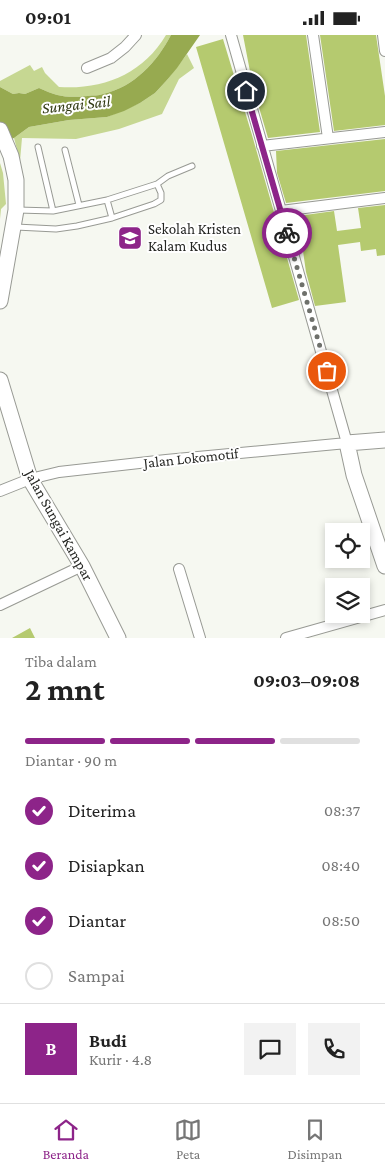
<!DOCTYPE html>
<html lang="id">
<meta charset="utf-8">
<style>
:root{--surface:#fff;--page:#f2f2f2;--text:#222;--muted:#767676;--line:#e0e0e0;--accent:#8d2489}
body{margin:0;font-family:"Crimson Pro",serif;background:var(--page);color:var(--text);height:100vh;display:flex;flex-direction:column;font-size:19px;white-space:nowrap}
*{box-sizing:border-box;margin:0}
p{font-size:16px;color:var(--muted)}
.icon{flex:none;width:28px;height:28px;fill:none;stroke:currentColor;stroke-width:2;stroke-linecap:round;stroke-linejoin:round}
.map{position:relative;height:603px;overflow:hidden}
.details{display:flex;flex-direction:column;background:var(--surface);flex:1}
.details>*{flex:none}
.fabs{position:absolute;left:325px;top:488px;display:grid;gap:10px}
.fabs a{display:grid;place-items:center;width:45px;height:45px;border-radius:0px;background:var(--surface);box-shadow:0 2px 8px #0003;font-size:25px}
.pin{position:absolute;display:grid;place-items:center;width:42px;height:42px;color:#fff;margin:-21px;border:2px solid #fff;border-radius:50%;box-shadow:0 1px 5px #0007}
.courier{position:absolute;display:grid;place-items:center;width:50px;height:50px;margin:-25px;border:4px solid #8d2489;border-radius:50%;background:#fff;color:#222;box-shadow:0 1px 6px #0007}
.head em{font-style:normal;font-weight:700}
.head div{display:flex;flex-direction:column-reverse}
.head{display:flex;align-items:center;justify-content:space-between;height:85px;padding:0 25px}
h1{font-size:32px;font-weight:700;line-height:38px}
.bar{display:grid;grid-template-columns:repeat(4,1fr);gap:8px 5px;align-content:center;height:60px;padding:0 25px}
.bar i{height:6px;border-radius:4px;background:var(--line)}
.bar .active{background:var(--accent)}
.bar p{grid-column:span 4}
.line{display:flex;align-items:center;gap:12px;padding:0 25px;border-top:1px solid var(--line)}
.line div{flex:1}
.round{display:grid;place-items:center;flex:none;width:52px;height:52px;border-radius:0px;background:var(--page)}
ol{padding:0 25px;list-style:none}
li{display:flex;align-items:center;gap:15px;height:55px}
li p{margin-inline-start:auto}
li .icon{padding:5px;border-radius:50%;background:var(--accent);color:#fff;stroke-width:4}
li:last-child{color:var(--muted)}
li i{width:28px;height:28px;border:2px solid var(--line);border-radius:50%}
.status{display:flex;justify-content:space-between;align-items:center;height:35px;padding:0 25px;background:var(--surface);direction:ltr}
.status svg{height:14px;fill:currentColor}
.tabs{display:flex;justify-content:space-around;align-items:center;height:70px;border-top:1px solid var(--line);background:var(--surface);font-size:14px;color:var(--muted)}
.tabs a{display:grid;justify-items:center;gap:2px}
.tabs .active{color:var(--accent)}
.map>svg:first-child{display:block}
.green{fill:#c6d792}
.water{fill:#97aa50}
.building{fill:#b5ca6f}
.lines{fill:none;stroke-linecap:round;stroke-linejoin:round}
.lane-casing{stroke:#989a94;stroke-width:7}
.street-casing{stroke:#989a94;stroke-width:12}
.secondary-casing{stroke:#989a94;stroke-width:17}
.lane{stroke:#fff;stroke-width:5}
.street{stroke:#fff;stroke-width:10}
.secondary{stroke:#fff;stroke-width:15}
.done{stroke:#6e706b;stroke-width:5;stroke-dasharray:0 9}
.route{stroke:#8d2489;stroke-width:6}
.labels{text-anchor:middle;stroke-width:4;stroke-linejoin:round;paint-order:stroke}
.poi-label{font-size:15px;fill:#252623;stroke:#fff;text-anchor:start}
.street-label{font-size:15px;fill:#252623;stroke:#fff}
.water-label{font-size:16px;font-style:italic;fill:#313913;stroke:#fff}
</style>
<div class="status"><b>09:01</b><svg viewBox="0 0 49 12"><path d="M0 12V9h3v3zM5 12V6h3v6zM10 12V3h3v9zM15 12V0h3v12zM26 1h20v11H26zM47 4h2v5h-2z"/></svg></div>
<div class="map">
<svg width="385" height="603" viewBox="0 0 385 603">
<rect width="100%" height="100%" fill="#f6f8f1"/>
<path class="green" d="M166,0H171C157,27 134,52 103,59C99,61 93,60 88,61C67,63 59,62 39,53L25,59L19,58L13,59L0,52V46L30,30L34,36L42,32L45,38L59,52C103,55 143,39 166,0Z
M187,19L194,33L179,44L162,79L119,94L76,104L22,103L20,126L14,103L29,92L69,85L107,82L140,68L155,58L167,45Z
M0,128L3,138L6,169L1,174L0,184Z"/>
<path class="water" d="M171,0H200L177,33L167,45L155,58L140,68L124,76L107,82L69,85L29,92L14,103L0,109V52L13,59L19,58L25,59L39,53C59,62 67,63 88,61C93,60 99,61 103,59C134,52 157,27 171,0Z"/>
<path class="building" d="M243,0H306L320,97L268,103L253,52Z
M320,0H376L385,61V90L334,96Z
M223,4L252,100L299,265L272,273L196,12Z
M385,104V156L286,168L277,138L276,116Z
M385,170V220L377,221L376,214L361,216L360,207L338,210L346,267L315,271L306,237L298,181L334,176L337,196L361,193L358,173Z
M30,593L35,603H12Z"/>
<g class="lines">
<defs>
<path id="lane" d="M38,112L53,176
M65,115L79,170
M157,149L168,141L192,131
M107,165L112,183
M16,192L56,194L77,191L112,183L154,169L161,165V158L157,149L107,165L53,176L18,175"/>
<path id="street" d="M313,0L328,103
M383,0L385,16
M87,33L111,23L125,12L136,0
M262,111L385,97
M281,176L385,163
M0,456L30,444L59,437L166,425L347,408L231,0
M179,534L200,603
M0,570L82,531
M286,603L385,575"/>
<path id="secondary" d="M0,95L11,121L16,145V175L0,266
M0,345L30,444L82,531L118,603
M385,405L347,408L354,440L385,531"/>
</defs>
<use href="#lane" class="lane-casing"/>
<use href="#street" class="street-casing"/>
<use href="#secondary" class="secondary-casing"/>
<use href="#lane" class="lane"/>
<use href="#street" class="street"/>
<use href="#secondary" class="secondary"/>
</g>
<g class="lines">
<path class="done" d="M287,198L327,336"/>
<path class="route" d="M246,56L287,198"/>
</g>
<defs>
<symbol id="school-square" viewBox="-11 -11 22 22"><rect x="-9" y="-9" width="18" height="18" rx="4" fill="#8d2489" stroke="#fff"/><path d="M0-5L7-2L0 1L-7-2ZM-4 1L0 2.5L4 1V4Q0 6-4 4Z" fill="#fff"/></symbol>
</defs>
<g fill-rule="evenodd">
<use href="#school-square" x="116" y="189" width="28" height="28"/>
</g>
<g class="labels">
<g class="poi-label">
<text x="148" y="199">Sekolah Kristen<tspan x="148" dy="17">Kalam Kudus</tspan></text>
</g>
<g class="street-label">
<text transform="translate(191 423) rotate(-6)" y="5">Jalan Lokomotif</text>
<text transform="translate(59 490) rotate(61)" y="5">Jalan Sungai Kampar</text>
</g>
<g class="water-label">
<text transform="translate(76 69) rotate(-6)" y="6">Sungai Sail</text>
</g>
</g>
</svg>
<div class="fabs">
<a><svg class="icon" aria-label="locate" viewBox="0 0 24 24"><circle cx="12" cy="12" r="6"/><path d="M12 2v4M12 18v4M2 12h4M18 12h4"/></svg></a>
<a><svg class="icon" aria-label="layers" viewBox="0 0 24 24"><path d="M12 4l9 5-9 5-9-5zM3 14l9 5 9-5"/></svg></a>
</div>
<div class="pin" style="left:327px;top:336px;background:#ea580c"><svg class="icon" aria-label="bag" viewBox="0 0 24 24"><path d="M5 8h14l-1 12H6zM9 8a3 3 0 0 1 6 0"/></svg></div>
<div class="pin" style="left:246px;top:56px;background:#1f2937"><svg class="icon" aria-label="home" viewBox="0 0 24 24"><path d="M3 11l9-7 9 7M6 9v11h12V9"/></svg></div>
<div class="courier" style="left:287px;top:198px"><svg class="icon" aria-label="bike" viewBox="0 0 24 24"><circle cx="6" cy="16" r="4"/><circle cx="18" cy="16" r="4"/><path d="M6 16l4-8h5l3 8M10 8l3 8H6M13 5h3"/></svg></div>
</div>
<section class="details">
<div class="head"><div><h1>2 mnt</h1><p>Tiba dalam</p></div><em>09:03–09:08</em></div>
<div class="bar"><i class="active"></i><i class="active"></i><i class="active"></i><i></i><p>Diantar · 90 m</p></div>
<ol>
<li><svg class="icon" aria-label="check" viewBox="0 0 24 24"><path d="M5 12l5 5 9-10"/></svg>Diterima<p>08:37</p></li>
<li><svg class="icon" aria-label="check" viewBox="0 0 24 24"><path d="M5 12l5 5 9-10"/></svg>Disiapkan<p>08:40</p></li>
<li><svg class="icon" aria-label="check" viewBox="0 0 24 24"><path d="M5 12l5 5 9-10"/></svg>Diantar<p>08:50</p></li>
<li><i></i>Sampai</li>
</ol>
<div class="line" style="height:90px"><b class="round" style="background:var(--accent);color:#fff">B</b><div><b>Budi</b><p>Kurir · 4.8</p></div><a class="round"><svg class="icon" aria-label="chat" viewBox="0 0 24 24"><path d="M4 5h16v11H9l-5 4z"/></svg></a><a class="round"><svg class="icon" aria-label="phone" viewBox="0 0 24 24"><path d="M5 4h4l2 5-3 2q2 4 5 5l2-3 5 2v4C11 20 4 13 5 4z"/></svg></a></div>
</section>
<nav class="tabs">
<a class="active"><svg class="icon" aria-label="home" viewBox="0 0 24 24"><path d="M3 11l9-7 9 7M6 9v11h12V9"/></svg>Beranda</a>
<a><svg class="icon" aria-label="map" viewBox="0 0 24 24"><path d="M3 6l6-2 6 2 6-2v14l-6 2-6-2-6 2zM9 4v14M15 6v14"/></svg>Peta</a>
<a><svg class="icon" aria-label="saved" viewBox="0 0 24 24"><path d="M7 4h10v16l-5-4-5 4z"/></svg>Disimpan</a>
</nav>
